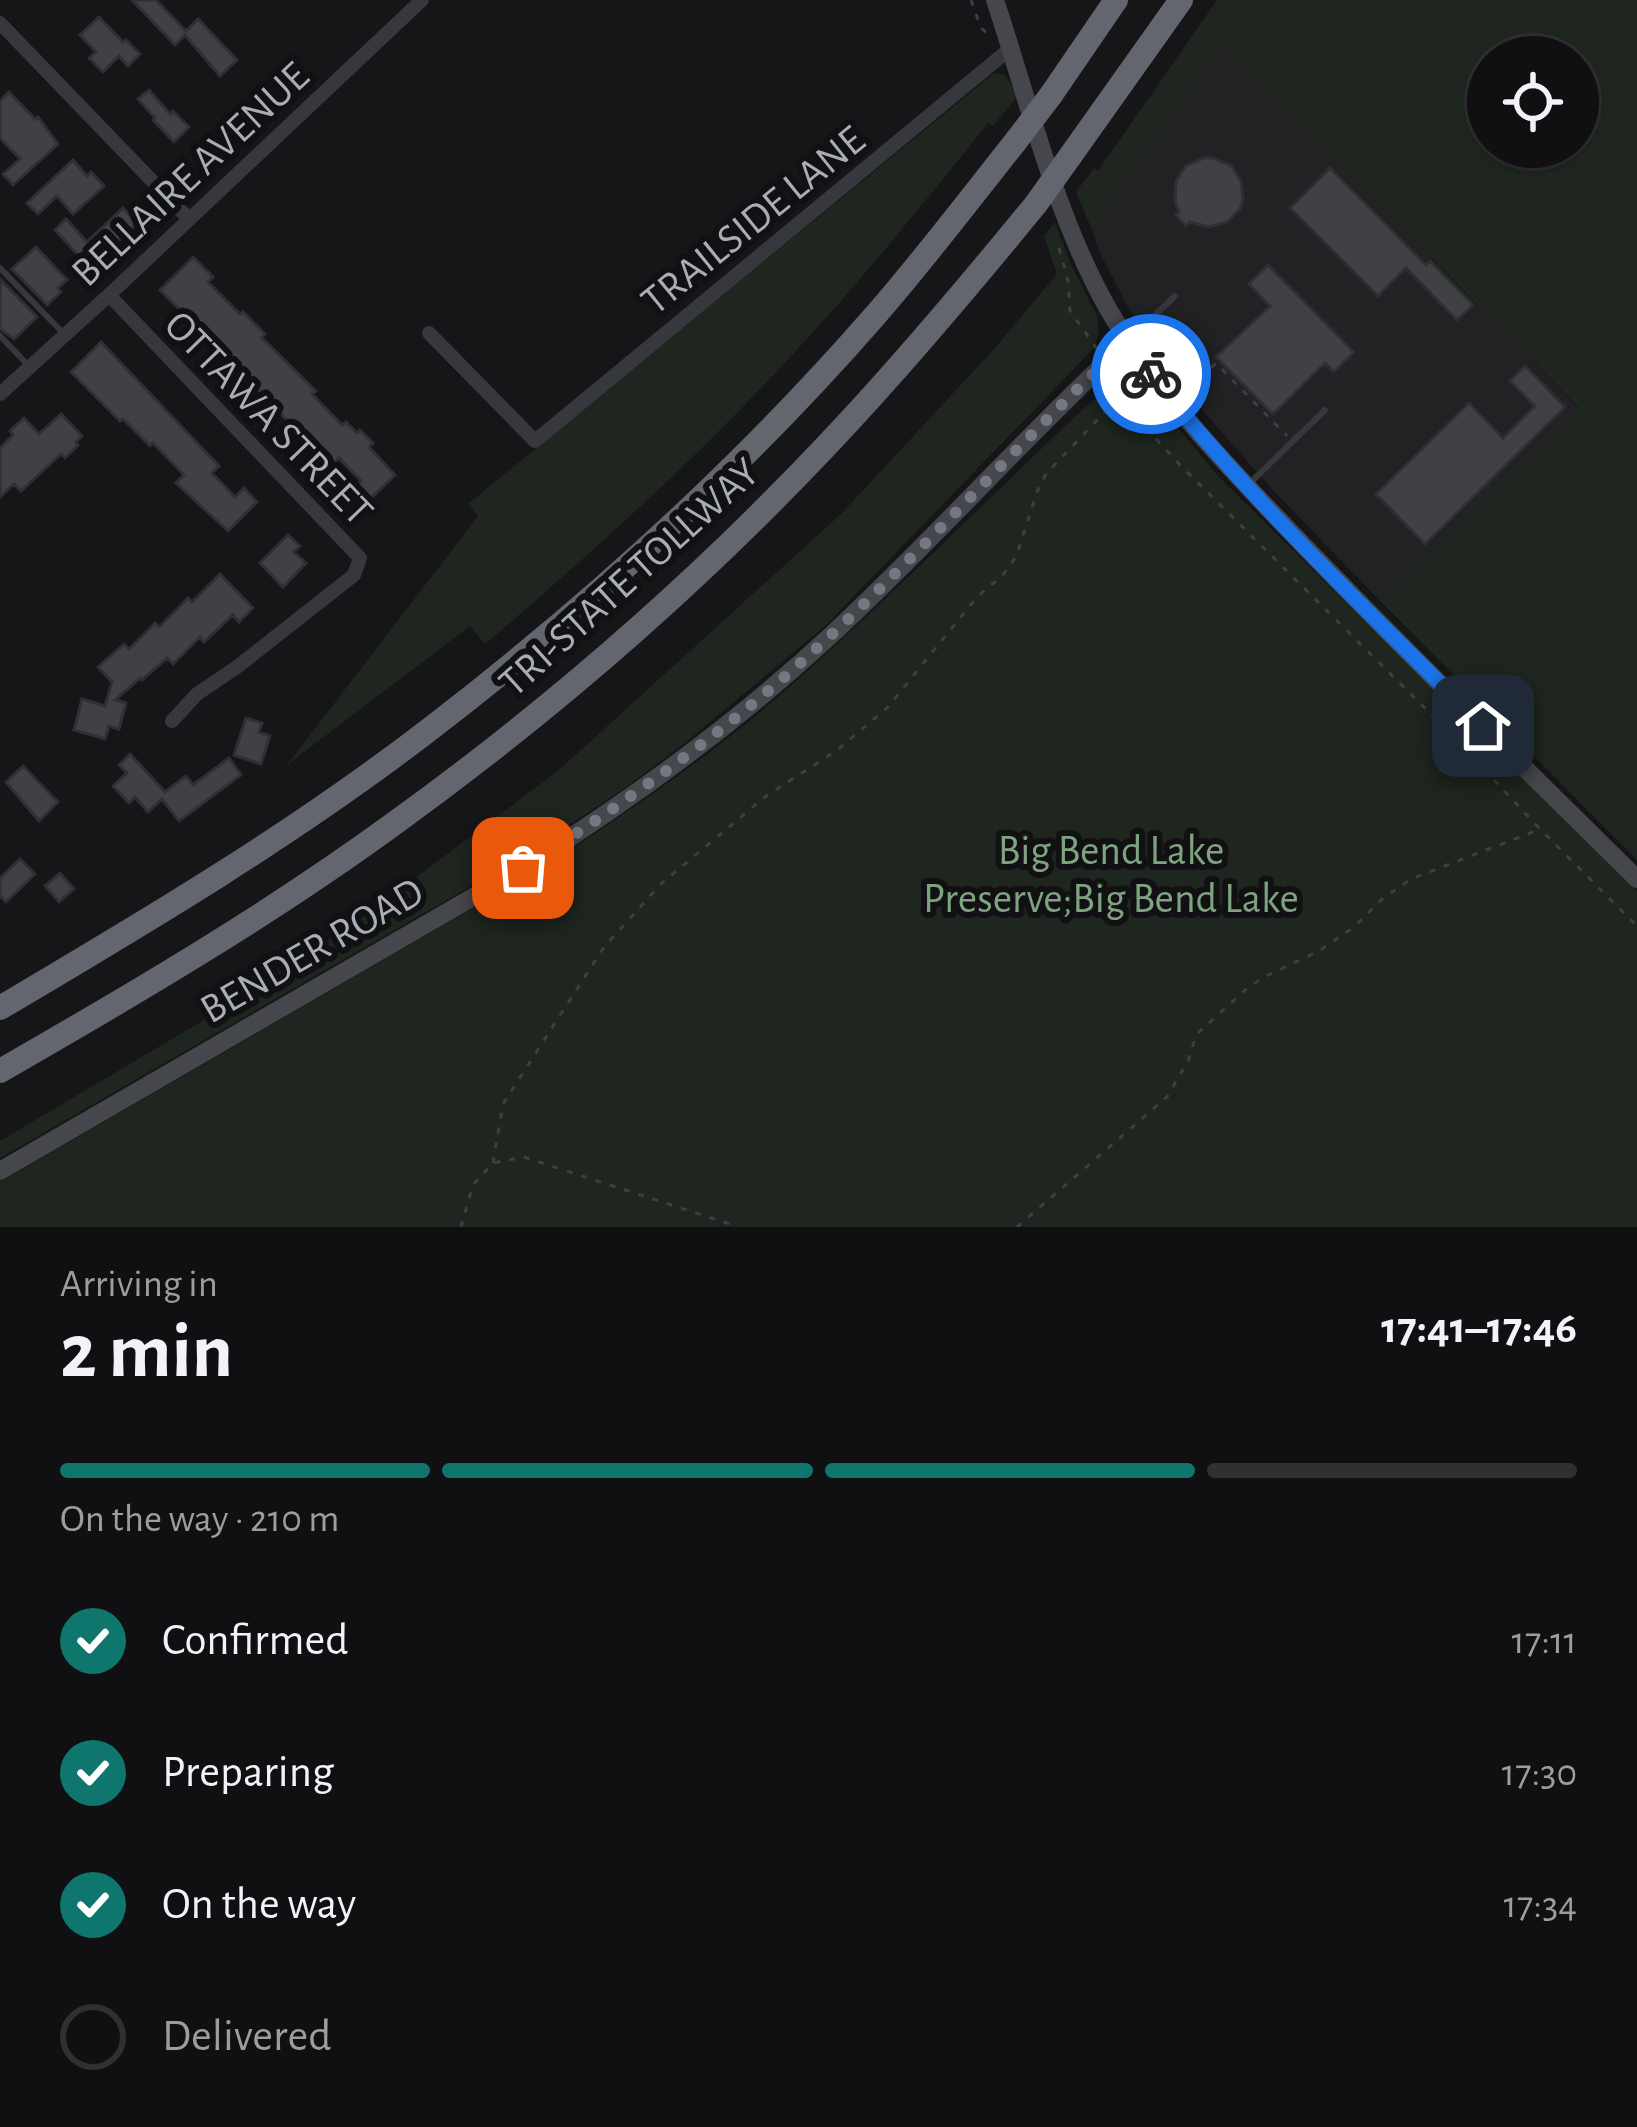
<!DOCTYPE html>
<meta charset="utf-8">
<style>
:root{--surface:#101012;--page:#1e1e20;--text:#f1f3f6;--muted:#9c9d9f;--line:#303032;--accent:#0f766e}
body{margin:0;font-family:"Alegreya Sans",sans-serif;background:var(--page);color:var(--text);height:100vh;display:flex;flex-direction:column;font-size:45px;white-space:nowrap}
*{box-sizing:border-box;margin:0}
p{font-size:39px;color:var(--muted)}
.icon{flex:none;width:66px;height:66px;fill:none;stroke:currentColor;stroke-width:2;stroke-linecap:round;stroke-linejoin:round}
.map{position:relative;height:1227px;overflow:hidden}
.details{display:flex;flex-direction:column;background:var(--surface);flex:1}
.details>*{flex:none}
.buttons{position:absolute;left:1467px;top:36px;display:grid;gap:24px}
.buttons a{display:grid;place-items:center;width:132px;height:132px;border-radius:50%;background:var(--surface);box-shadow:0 3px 9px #0004,0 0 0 3px var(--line);font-size:60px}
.pin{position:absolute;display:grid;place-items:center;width:102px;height:102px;color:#fff;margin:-51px;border-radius:24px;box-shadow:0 6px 18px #0006}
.courier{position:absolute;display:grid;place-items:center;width:120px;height:120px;margin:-60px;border:9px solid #1a73e8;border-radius:50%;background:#fff;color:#222;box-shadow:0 3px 15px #0007}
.headline em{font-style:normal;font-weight:700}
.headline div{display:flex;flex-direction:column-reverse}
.headline{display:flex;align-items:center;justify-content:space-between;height:204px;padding:0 60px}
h1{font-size:78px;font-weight:700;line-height:90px}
.bar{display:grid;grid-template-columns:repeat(4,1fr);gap:18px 12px;align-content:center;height:144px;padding:0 60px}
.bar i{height:15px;border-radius:9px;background:var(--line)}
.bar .current{background:var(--accent)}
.bar p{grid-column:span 4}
ol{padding:0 60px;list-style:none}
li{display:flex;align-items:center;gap:36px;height:132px}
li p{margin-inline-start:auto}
li .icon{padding:12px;border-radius:50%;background:var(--accent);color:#fff;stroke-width:4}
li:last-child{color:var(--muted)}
li i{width:66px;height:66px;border:6px solid var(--line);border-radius:50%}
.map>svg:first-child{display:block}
.built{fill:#222225}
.green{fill:#1e261f;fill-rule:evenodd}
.building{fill:#404145;stroke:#303034;stroke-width:3}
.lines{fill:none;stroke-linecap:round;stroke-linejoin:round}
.path{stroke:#3d3f44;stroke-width:3;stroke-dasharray:6 9;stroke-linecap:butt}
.lane{stroke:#37383d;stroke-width:6}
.street{stroke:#37383d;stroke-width:14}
.secondary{stroke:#45474d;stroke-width:18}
.highway{stroke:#63666e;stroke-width:24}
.highway-bridge{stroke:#63666e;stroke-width:24}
.done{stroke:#757880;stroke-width:12;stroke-dasharray:0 21.6}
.route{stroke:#1a73e8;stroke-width:15}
.labels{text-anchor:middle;stroke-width:12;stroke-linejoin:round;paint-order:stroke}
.street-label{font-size:42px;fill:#a8adb8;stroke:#111113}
.park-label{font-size:42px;fill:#7fa381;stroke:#111113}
</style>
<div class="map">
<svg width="1637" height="1227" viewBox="0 0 1637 1227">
<rect width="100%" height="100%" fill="#161618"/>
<path class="built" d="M1220,44L1579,409L1380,601L1270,487L1204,412L1129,309L1099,251L1092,230Z"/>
<path class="green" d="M1217,0H1637V860L1380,601L1579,408L1220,45L1092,230L1076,192L1094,168L1098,171ZM1488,57H1578V147H1488Z
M993,74H1004L1018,95L993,126L988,123C929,197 869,271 805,341C706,450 597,549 485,644L470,626L287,765L478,516L468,504Z
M1055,222L1071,265L1097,316L1099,332L1095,347L826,625L685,743L622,790L523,856L0,1158V1141L236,1001L369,913L559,770L842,513L995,348L1057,274L1044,236Z
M1126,382L1138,386L1152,396L1218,476L1637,891V1227H0V1182L547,865C636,807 725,746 804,674C899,588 990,497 1083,409L1103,392Z"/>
<path class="building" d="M132,0H156L186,31L198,19L237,60L220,76L185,35L175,45Z
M99,17L123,42L126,40L140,54L128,66L119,56L103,72L89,58L96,52L80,35Z
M149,90L170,114L173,111L189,127L174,142L153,120L155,118L138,99Z
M9,92L35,119L38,117L58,144L13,185L3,174L20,159L0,138V101Z
M1204,158H1213L1231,166L1241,181L1243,200L1240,209L1227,222L1209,227L1190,222L1186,226L1176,215L1179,212L1175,201L1176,181L1186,166Z
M73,160L87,176L91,172L104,186L73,214L57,196L38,214L27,203Z
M1330,168L1426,265L1430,261L1473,305L1457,320L1406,268L1378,296L1290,208Z
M123,208L137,223L90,268L55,230L66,219L87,242Z
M36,247L67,280L58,288L61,292L47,305L12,269Z
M193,257L213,277L208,282L240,314L243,312L265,334L262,338L316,391L312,394L342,425L346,422L357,433L360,430L373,443L369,447L395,475L367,502L354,488L361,481L339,458L331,466L221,352L223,350L182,308L180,310L160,290Z
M1268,265L1354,352L1334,372L1325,363L1273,414L1216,357L1270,306L1249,284Z
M0,279L37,317L14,339L0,329Z
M101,342L219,466L212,473L235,497L244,488L257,502L228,531L176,483L184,475L153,443L150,446L123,419L120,421L71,372Z
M1525,366L1565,407L1425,544L1376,494L1469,403L1503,438L1535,406L1510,381Z
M61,414L82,436L76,442L78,445L65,458L61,454L21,491L14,484L0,497V448L13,435L10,431L24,418L39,434Z
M288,535L300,546L294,552L306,563L283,587L260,563Z
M220,574L253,608L239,622L233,615L204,642L200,637L173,664L167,658L142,680L140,678L115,700L126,703L119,729L109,726L105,739L74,730L82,699L105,706L112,682L98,667L124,644L129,649L155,623L159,627L188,598L192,602Z
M246,718L262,723L259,732L270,736L261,764L234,755Z
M130,754L165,792L186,776L193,785L229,758L241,775L179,821L162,799L148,812L135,797L129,803L113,786L127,773L119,765Z
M23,766L58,802L39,821L6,782Z
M20,859L35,874L6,902L0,896V878Z
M60,873L74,889L59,902L45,886Z"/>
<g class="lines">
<path class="path" d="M971,0L981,28L988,34
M1059,248L1068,280L1070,311L1097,349
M1203,358L1210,369L1216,363L1287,436
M1115,377L1122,394L1145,427L1180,465L1446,729L1540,829L1637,926
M493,1163L503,1104L604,947L661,884L766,796L836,751L887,708L977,597L1002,576L1016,557L1037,492L1046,474L1120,396
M461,1227L473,1185L493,1163L524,1157L739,1227
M1017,1227L1167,1097L1188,1061L1196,1035L1244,991L1264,977L1319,951L1354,927L1381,900L1411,879L1538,830"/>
<path class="lane" d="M0,268L64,334
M0,336L30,367
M1130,339L1175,296
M1249,484L1325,410"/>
<path class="street" d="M0,23L189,219
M109,295L360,558L354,575L237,667L197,694L172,721
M429,333L535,441L1011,48
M0,394L109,295L422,0"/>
<path class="secondary" d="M995,0C1029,102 1054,212 1107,307C1160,399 1236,475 1309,551C1416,662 1527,770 1637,879
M0,1171L523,868C631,800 735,724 829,637C932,542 1025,436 1128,341"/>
<path class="highway" d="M1051,95L1116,0
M1071,155L1181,0
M0,1008C149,920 297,832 434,726C592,604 742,468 873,318C923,261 969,200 1016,141
M0,1071C136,993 272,913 399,820C552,709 698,582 828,444C901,367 969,286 1036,204"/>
<path class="highway-bridge" d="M1016,141L1051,95
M1036,204L1071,155"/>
</g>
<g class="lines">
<path class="done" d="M523,868C630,800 736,724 829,637C932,542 1025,436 1128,341L1151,374"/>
<path class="route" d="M1151,374C1251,501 1369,612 1483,726"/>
</g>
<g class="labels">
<g class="street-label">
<text transform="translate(189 173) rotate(-43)" y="15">BELLAIRE AVENUE</text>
<text transform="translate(752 219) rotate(-39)" y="15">TRAILSIDE LANE</text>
<text transform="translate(270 417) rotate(46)" y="15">OTTAWA STREET</text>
<text transform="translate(628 576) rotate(-42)" y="15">TRI-STATE TOLLWAY</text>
<text transform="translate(311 949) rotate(-30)" y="15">BENDER ROAD</text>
</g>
<g class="park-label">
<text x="1111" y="864">Big Bend Lake<tspan x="1111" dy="48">Preserve;Big Bend Lake</tspan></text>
</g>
</g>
</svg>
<div class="buttons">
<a><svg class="icon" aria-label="locate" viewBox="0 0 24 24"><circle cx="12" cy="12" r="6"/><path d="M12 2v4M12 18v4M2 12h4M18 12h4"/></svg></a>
</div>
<div class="pin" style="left:523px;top:868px;background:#ea580c"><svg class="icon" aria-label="bag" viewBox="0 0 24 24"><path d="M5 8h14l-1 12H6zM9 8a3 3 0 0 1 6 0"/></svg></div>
<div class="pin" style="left:1483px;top:726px;background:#1f2937"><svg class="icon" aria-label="home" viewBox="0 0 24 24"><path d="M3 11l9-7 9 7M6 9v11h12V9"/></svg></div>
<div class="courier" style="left:1151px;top:374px"><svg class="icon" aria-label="bike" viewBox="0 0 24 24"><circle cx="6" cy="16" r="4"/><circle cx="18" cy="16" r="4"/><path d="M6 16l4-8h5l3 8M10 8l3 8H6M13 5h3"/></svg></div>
</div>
<section class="details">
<div class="headline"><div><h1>2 min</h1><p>Arriving in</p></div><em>17:41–17:46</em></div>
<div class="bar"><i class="current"></i><i class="current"></i><i class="current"></i><i></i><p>On the way · 210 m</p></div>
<ol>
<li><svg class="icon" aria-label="check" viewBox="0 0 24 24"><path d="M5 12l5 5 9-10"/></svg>Confirmed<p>17:11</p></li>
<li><svg class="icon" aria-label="check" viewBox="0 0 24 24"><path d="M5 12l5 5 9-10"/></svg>Preparing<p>17:30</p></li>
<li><svg class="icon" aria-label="check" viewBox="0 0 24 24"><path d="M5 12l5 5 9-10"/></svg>On the way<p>17:34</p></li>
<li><i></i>Delivered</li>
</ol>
</section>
